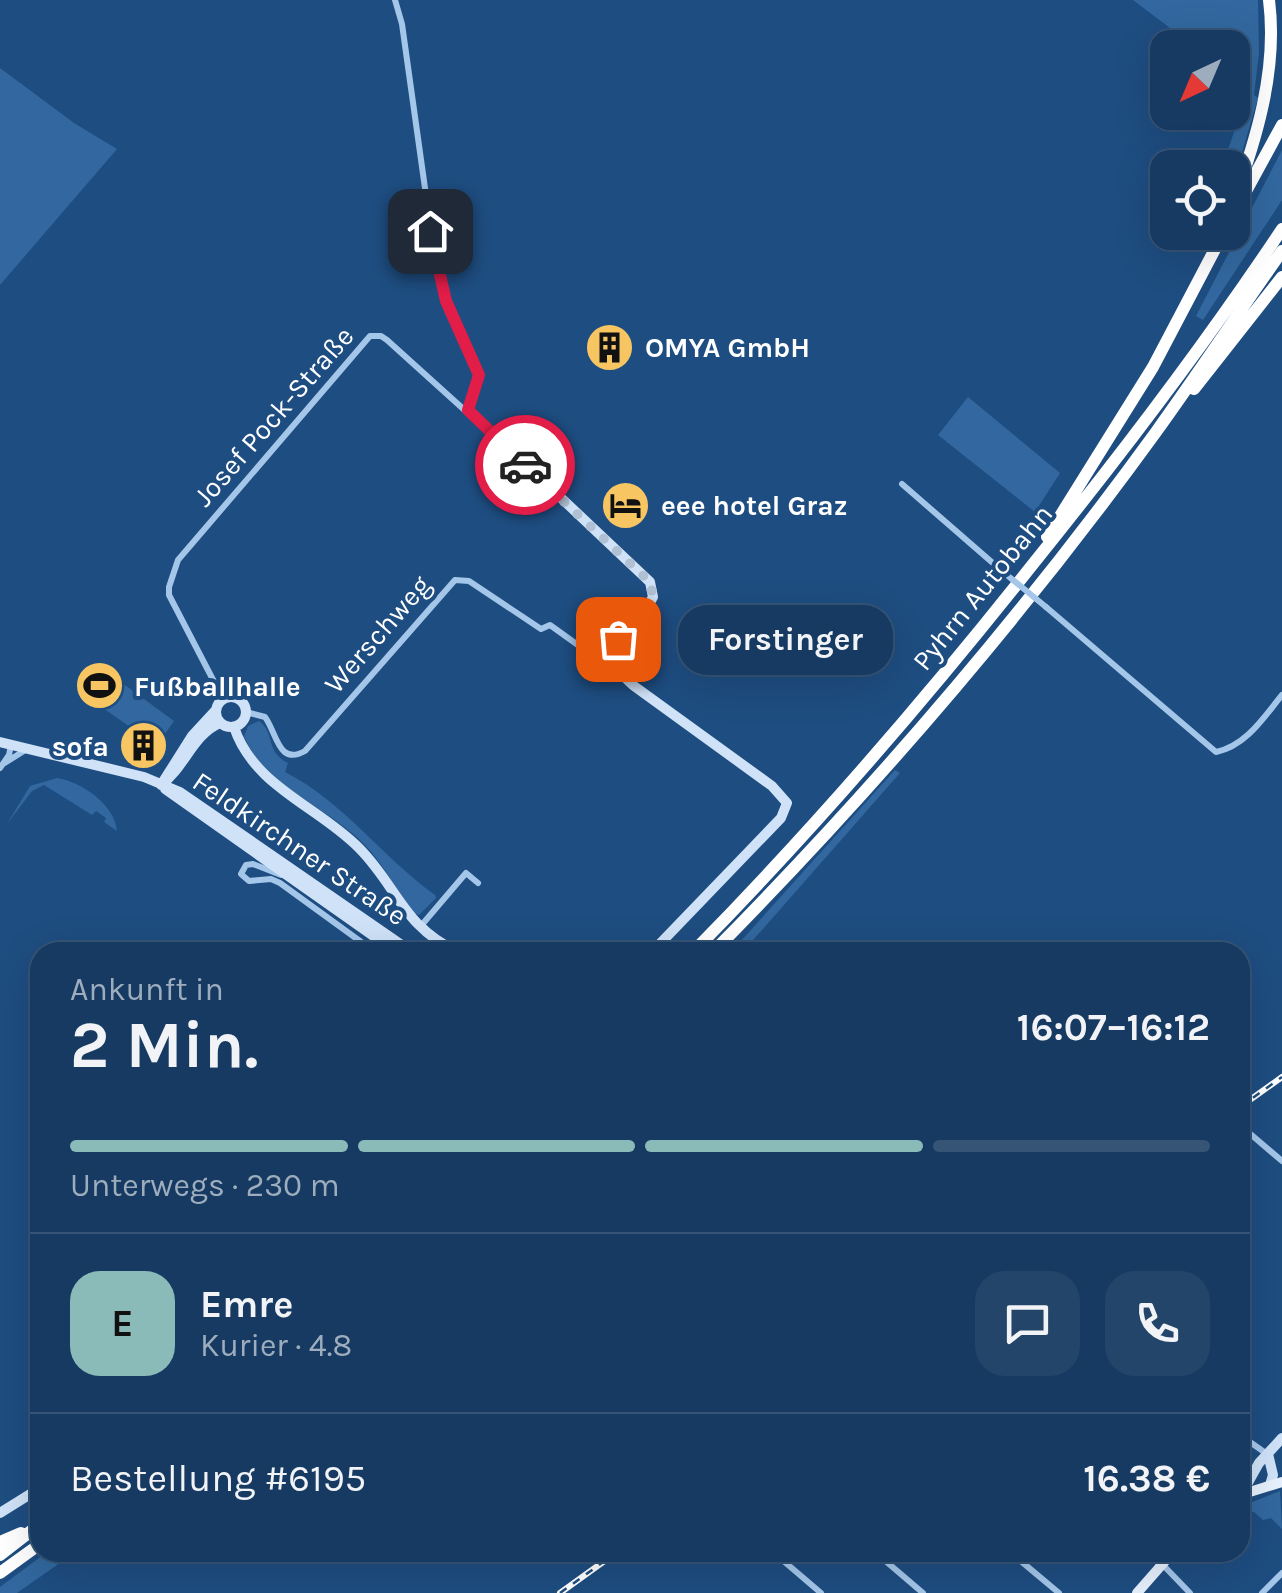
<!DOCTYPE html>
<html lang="de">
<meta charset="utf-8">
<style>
:root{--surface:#163a61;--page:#23456a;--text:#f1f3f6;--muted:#9eadbd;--line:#355476;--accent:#8bbbb9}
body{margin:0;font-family:Karla,sans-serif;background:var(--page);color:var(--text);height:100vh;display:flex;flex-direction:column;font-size:38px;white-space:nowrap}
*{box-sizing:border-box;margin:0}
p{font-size:32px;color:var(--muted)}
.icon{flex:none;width:55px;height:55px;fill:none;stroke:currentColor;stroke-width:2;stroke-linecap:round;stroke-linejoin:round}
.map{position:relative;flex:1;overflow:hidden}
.panel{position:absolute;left:30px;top:942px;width:1220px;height:620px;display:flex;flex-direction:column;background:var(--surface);border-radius:30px;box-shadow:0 10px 40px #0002,0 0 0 2px var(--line)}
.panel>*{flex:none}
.needle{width:65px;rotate:224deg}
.fabs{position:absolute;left:1150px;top:30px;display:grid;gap:20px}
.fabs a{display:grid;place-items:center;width:100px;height:100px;border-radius:20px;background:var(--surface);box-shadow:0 10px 40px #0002,0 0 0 2px var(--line);font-size:50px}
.pin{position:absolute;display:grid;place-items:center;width:85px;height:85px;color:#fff;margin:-42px;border-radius:20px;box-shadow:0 5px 15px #0006}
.courier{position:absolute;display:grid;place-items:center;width:100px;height:100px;margin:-50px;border:8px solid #e11d48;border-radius:50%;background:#fff;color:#222;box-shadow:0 2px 12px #0007}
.bubble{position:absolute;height:70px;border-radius:30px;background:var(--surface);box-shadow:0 10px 40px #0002,0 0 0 2px var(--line);font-size:32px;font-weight:700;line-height:70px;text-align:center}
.overview em{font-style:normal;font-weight:700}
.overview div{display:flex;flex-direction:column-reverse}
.overview{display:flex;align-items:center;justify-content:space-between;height:170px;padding:0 40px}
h1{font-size:65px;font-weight:700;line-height:75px}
.bar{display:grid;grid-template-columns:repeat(4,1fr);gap:15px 10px;align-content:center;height:120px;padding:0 40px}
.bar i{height:12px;border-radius:8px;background:var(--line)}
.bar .active{background:var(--accent)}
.bar p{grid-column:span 4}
.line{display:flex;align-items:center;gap:25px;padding:0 40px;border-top:2px solid var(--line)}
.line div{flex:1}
.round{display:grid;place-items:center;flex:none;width:105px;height:105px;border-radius:30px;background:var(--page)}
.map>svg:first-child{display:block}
.green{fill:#32689f}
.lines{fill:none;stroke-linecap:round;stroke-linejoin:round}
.street{stroke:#a4c6e9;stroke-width:6}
.secondary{stroke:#cfe2f7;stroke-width:10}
.primary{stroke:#e7f1fe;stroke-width:10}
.highway{stroke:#fff;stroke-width:12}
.rail-casing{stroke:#fff;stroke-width:6}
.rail{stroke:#1e4d81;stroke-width:2.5;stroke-dasharray:8;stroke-linecap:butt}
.street-bridge{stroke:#a4c6e9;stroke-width:6}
.done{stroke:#b0c1d3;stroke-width:10;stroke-dasharray:0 18}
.route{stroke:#e11d48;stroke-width:12}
.labels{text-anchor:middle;stroke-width:8;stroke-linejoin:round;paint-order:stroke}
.poi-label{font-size:28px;font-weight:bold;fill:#fff;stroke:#1e4d81;text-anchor:start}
.street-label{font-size:28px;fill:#fff;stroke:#1e4d81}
</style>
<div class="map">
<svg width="1282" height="1593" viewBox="0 0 1282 1593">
<rect width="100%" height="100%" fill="#1e4d81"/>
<path class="green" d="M1133,0H1258L1259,53L1254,95L1258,98L1233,183L1232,168L1222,167L1243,106L1241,91L1233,79L1232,48L1195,47Z
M0,68L74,123L117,149L0,285Z
M1282,150V200L1203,320L1196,316Z
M968,397L1060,473L1035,512L938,435Z
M101,662L120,676L118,680L174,721L162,738L158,736L153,743L80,692Z
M259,721C276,733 264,751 288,763L285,772C344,802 382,857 435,895L436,898L419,915L414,913C396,891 384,864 364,844C328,807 264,786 244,736L248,726Z
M895,770L900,773L762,930L742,952H731Z
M57,778C82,782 115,805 117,831L104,822L106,818L96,811L92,815L44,785L32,791L7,824L30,786Z
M1280,1491L1282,1529L1271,1518L1263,1520L1254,1512H1240V1507Z
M47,1552L74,1553L17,1593H0V1587Z"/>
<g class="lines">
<path class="street" d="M395,0L402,24L431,231L446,301L479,375L468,410
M902,484L1002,571
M1046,607L1216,752C1246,746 1264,717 1282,695
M223,699L169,595V587L178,560L370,336H381L387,340L522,462
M246,712L265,717C277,733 278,766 305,751L455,580L469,581L541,629L550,625L596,658L614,660
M3,764L27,749
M0,768L9,755L11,745
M281,875L253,864L246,865L241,874L249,881L271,879L280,883L375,952
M420,927L466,873L478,883
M1241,1126L1282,1161
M1240,1435L1267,1454
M773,1552L821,1593
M875,1552L923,1593
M1010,1552L1059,1593
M1163,1565L1190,1593
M1262,1593L1282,1573"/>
<path class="secondary" d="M523,462L650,582L653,597L649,604C625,636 592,650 634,686L772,786L787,803L781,818L652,952
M216 712a15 15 0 1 1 30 0a15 15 0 1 1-30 0Z
M234,727C254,787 318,806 359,848C397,886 403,927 458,952
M0,742L144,777L180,792L412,952
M162,784C185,767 193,734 220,723
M161,785L192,736L216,710
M165,789L396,952
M1268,1454L1273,1475L1270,1485
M1241,1495L1259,1463L1282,1438
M0,1513L40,1488
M1151,1552L1162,1564"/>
<path class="primary" d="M1240,1495L1282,1482
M1137,1593L1173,1552"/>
<path class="highway" d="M1232,206C1256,141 1278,70 1269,0
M1232,217L1282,125
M1194,389L1282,277
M1047,537L1153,367L1224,232
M693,952C813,830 926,699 1033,564C1120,456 1205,345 1282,229
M713,952C871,792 1024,614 1156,432C1199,372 1240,311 1282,251
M0,1542L21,1533
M0,1555L40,1524
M0,1573L40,1544"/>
<defs>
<path id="rail" d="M1240,1107L1282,1077
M560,1593L617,1552"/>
</defs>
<use href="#rail" class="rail-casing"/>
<use href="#rail" class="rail"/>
<path class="street-bridge" d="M1002,571L1046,607"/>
</g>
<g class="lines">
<path class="done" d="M525,465L650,582L653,597L618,639"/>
<path class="route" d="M430,231L446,301L479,375L468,410L525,465"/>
</g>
<defs>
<symbol id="building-disc" viewBox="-11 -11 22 22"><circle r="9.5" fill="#f7c663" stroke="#1e4d81"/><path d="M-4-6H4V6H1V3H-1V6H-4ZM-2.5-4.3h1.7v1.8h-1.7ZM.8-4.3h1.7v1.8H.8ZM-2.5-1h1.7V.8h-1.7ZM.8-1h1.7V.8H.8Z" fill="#111"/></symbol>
<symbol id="hotel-disc" viewBox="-11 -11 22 22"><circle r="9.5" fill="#f7c663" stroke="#1e4d81"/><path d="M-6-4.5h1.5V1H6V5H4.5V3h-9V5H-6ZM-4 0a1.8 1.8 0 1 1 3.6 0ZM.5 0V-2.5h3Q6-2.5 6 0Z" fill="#111"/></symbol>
<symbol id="stadium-disc" viewBox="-11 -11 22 22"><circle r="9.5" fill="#f7c663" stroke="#1e4d81"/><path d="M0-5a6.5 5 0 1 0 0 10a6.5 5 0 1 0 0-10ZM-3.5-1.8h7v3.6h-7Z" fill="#111"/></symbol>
</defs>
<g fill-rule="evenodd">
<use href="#building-disc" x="582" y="320" width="55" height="55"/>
<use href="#hotel-disc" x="598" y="478" width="55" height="55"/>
<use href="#stadium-disc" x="72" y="658" width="55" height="55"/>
<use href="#building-disc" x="116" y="718" width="55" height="55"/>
</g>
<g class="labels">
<g class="poi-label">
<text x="645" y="357">OMYA GmbH</text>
<text x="661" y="515">eee hotel Graz</text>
<text x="134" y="696">Fußballhalle</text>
<text x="109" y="756" text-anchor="end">sofa</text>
</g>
<g class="street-label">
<text transform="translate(273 416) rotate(-49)" y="10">Josef Pock-Straße</text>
<text transform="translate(982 587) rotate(-51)" y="10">Pyhrn Autobahn</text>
<text transform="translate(377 634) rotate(-49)" y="10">Werschweg</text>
<text transform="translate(300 848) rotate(34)" y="10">Feldkirchner Straße</text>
</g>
</g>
</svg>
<div class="fabs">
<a><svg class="needle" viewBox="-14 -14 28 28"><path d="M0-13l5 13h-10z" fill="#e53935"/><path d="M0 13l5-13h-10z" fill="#9eadbd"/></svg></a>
<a><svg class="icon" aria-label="locate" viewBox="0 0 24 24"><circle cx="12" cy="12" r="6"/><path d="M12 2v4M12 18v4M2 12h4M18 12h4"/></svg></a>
</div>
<div class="pin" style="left:618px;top:639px;background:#ea580c"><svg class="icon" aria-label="bag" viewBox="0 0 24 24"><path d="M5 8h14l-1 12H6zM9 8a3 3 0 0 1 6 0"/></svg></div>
<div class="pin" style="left:430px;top:231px;background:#1f2937"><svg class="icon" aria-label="home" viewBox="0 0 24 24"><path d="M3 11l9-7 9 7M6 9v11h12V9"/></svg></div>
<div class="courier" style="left:525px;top:465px"><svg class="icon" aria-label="car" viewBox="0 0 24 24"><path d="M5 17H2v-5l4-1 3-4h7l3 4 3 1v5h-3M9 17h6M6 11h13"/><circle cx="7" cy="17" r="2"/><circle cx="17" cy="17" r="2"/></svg></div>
<div class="bubble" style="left:678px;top:605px;width:215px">Forstinger</div>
<section class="panel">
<div class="overview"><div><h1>2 Min.</h1><p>Ankunft in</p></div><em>16:07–16:12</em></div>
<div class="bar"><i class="active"></i><i class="active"></i><i class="active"></i><i></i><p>Unterwegs · 230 m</p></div>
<div class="line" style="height:180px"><b class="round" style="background:var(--accent);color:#111">E</b><div><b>Emre</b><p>Kurier · 4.8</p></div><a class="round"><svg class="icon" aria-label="chat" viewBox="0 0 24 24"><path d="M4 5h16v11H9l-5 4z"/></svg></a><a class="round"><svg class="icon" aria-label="phone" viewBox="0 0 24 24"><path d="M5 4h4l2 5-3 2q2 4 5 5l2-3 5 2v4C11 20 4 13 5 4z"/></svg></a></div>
<div class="line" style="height:130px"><div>Bestellung #6195</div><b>16.38 €</b></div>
</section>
</div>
